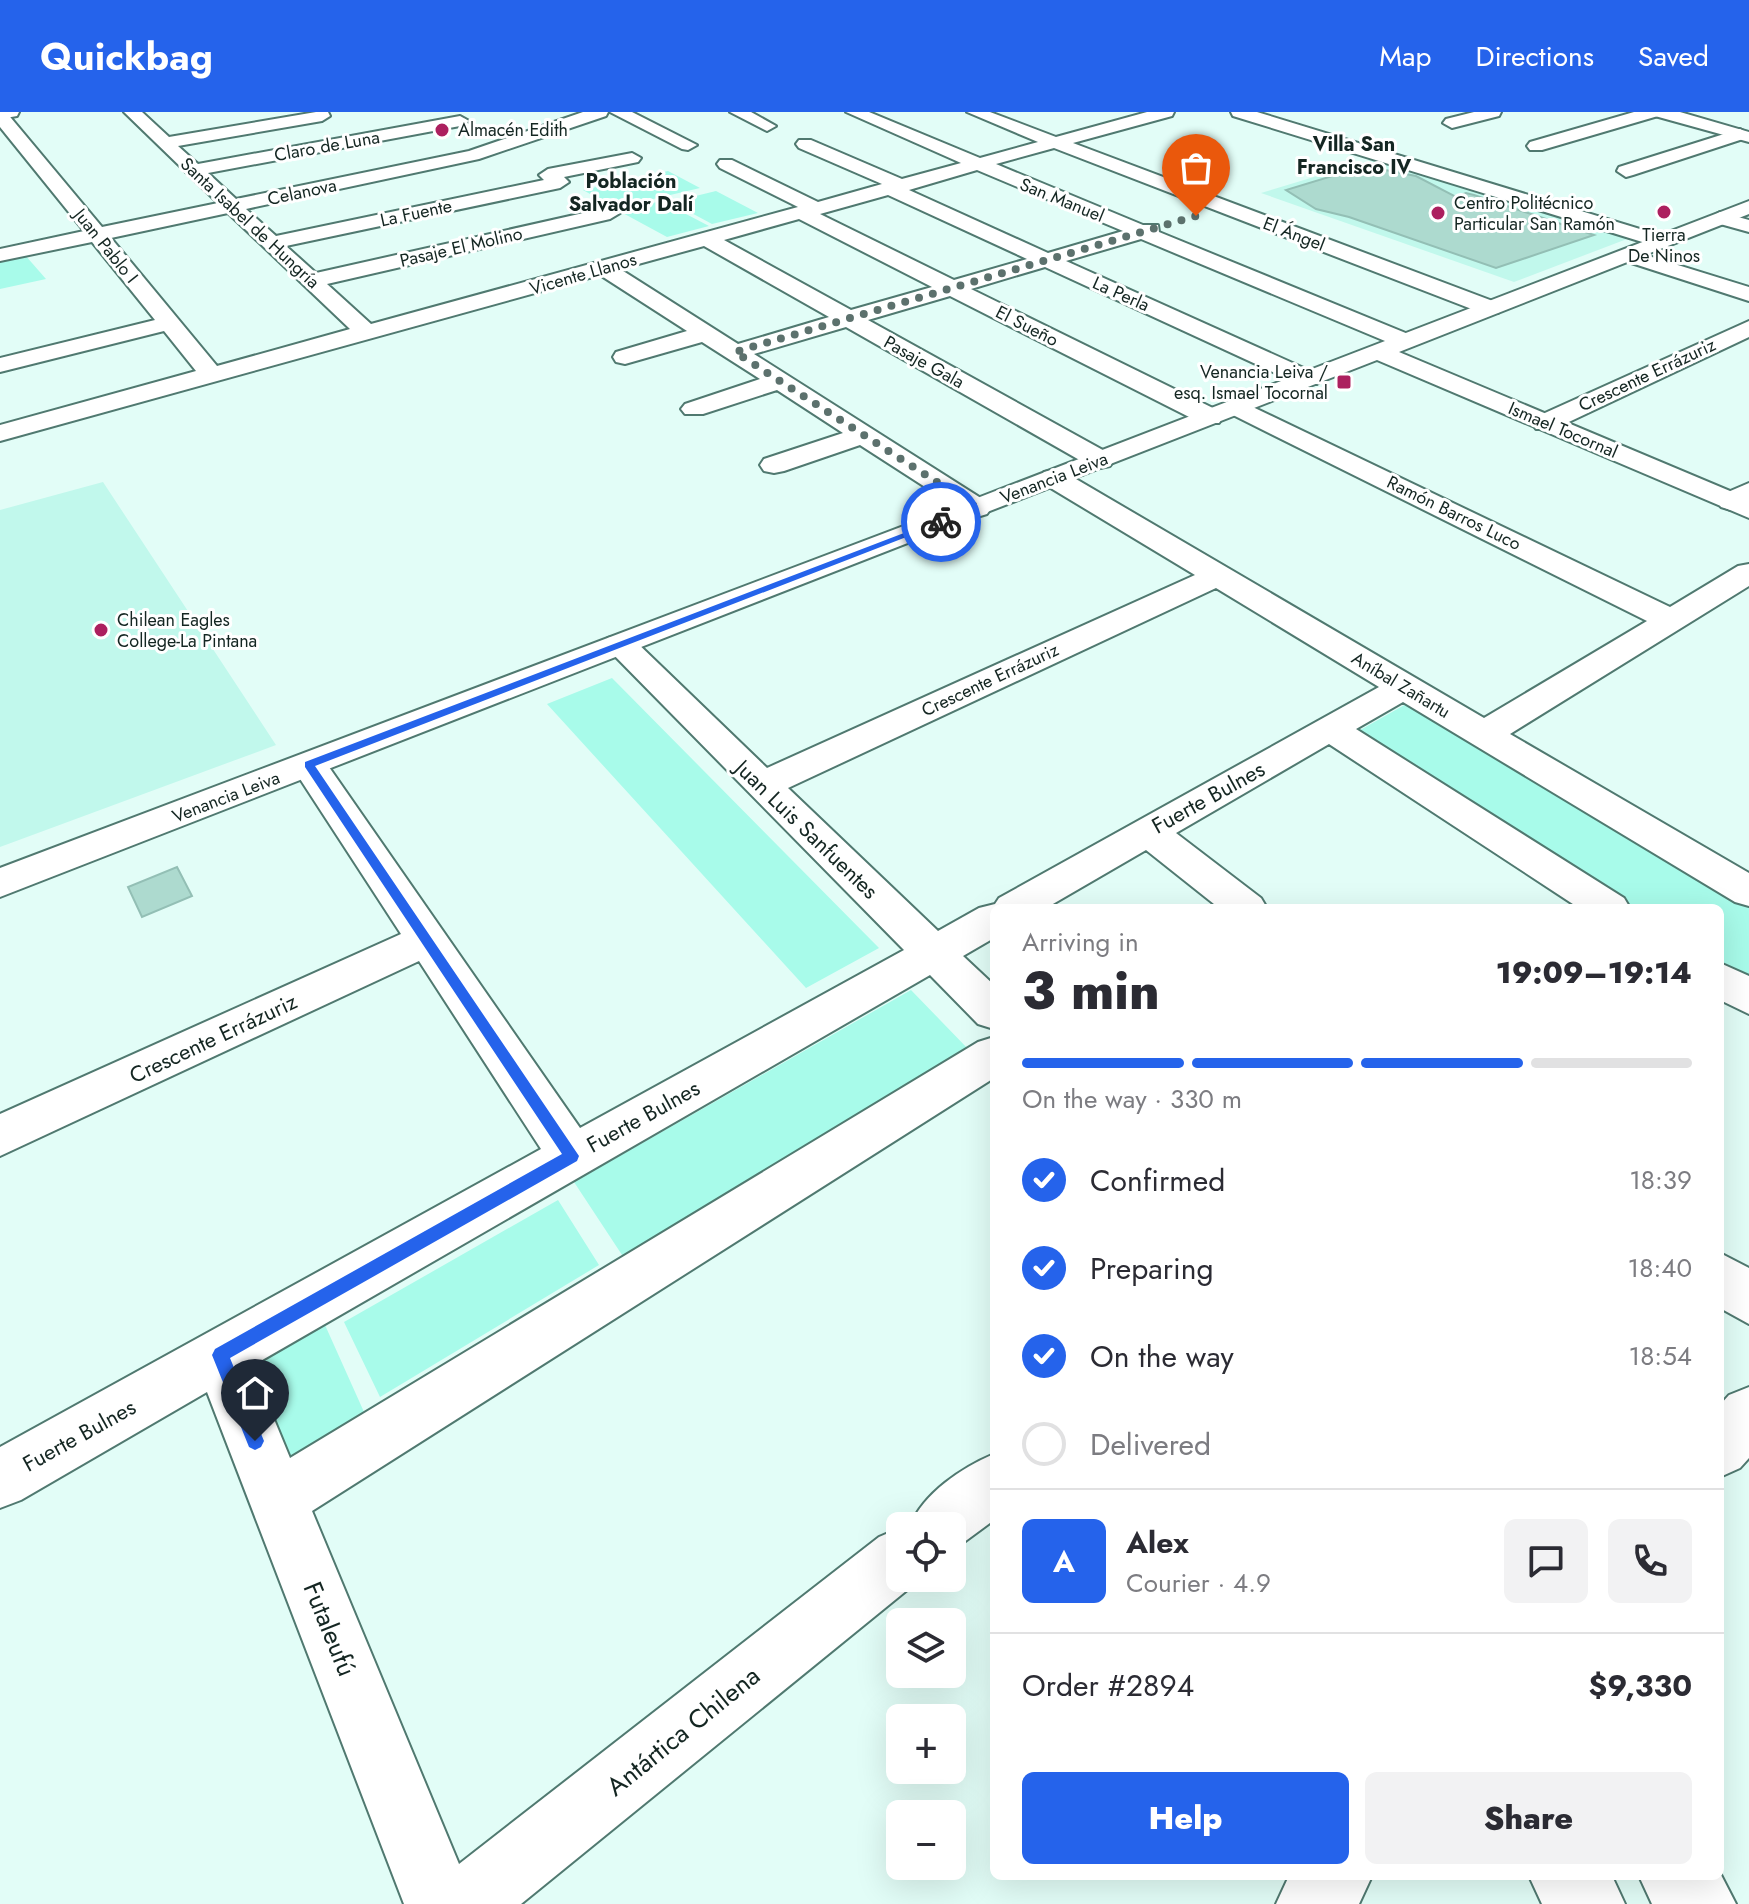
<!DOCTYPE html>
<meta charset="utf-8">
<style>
:root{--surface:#fff;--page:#f2f2f3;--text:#2b2b33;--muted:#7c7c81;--line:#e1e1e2;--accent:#2563eb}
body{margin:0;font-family:Jost,sans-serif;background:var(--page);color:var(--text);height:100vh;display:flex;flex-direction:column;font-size:30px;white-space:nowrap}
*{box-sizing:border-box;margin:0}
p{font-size:26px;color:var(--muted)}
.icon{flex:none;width:44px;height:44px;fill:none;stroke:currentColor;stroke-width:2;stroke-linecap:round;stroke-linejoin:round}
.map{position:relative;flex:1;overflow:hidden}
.details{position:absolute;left:990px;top:792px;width:734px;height:976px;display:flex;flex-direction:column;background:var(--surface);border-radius:12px;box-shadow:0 8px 32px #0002}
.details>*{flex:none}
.fabs{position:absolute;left:886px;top:1400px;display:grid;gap:16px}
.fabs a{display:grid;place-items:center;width:80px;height:80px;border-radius:12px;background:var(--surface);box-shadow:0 8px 32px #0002;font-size:40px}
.pin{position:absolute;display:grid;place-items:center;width:68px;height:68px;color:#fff;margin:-82px -34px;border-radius:50% 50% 50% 0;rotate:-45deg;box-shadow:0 0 8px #0007}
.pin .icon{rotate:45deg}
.courier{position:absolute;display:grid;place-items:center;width:80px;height:80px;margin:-40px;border:6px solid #2563eb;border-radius:50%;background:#fff;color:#222;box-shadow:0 2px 10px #0007}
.overview em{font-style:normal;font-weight:800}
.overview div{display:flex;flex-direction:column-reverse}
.overview{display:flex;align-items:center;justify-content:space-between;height:136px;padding:0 32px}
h1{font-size:52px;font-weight:800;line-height:60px}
.bar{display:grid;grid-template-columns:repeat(4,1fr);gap:12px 8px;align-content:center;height:96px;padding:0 32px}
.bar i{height:10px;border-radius:6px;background:var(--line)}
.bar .selected{background:var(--accent)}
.bar p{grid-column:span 4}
.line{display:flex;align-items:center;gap:20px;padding:0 32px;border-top:2px solid var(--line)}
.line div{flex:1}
.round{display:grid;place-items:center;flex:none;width:84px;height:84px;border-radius:12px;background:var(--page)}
ol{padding:0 32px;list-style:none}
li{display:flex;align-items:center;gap:24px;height:88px}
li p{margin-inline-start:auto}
li .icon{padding:8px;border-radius:50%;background:var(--accent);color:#fff;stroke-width:4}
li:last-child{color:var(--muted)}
li i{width:44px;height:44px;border:4px solid var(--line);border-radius:50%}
.button{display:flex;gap:16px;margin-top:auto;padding:16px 32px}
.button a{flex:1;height:92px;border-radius:12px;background:var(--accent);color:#fff;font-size:32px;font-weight:800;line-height:92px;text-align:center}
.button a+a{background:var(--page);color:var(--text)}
header{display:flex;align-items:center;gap:48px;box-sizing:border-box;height:112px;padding:0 40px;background:var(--accent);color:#fff}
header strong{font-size:38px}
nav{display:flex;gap:44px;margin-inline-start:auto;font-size:28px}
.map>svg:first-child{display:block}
.built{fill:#c1f8ec}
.green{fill:#a8fbea}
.building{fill:#addacf;stroke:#93bfb5;stroke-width:2}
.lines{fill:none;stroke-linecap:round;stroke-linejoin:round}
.street-casing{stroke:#507970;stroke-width:4}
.secondary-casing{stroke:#507970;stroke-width:4}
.street{fill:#fff;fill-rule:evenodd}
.secondary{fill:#fff;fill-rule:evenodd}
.route{fill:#2563eb}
.done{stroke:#5c716d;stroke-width:8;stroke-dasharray:0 14.4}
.poi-dot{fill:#ac205f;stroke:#fff;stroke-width:3}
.labels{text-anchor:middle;stroke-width:6;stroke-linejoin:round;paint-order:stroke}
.far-poi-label{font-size:18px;fill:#142622;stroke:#fff;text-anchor:start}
.far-street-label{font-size:18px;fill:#142622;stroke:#fff}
.far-neighbourhood-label{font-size:20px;font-weight:bold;fill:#142622;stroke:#fff}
.street-label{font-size:22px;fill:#142622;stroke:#fff}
.near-street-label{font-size:26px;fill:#142622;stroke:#fff}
</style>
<header>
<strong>Quickbag</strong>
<nav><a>Map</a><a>Directions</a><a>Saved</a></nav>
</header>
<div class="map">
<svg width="1749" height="1792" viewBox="0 0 1749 1792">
<rect width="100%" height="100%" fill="#e2fdf7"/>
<path class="built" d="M1377,46L1623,122L1627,127L1514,170L1261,81Z
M103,370L276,633L0,735V398Z"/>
<path class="green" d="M668,59L700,76L615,96L583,78Z
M716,79L758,101L712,112L671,90Z
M661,89L709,114L667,125L619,99Z
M25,143L46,167L0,177V149Z
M612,566L879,836L806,876L547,592Z
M1408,591L1749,796V874L1720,855V796H1627L1353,622Z
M911,878L971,940L626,1149L574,1070Z
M558,1088L599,1153L380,1285L344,1210Z
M325,1213L364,1300L281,1351L245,1260Z"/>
<path class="building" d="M1365,54L1416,64L1456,85L1466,81L1474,83L1594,123L1496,156L1349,105L1316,97L1286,78Z
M177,755L192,784L142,805L128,775Z"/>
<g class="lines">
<defs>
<path id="street" d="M0,0H6L102,115L218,91L124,0H142L169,25L316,0H328L330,4L322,9L178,34L198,52L460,4L469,9L460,14L208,61L236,87L469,39L583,0H608L606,4L479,47L246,97L276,124L544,68L539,63L548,57L632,41L641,46L638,50L564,65L569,70L560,76L286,134L316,161L610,95L620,101L610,107L327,172L371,212L798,95L720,56L717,52L720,48H732L818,90L882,72L799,36L796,32L799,28H811L902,67L961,51L846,0H869L980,46L1038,30L967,0H990L1056,25L1147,0H1174L1172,4L1073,31L1498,191L1501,196L1498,201H1482L1054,36L996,52L1143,113H1158L1159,120L1413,224L1417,229L1413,234H1397L1141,127L1066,149L1317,262L1320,267L1317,272H1299L1045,155L971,177L1219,299L1223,305L1219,311H1201L950,184L868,208L1110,342L1114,348L1110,354L1100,356L1090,354L846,215L754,242L987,390L991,396L987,402L977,405L967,402L860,333L784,359L774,361L764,359L760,353L764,347L843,321L777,278L703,302H685L681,297L685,292L760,267L702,230L625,252L616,250L613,245L616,240L687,219L600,163L0,329V313L196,259L164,219L0,260V246L155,208L92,130L0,149V137L84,119L0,15ZM977,58L1123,119L1048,141L909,78ZM888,83L1027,147L954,168L820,102ZM228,101L350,217L217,254L111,126ZM799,107L932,175L851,198L724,128ZM704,134L829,205L738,232L620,157Z
M610,0H632L697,33L688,38L682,37Z
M730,0H751L776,14L767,19Z
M1231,0H1257L1666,125L1669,129L1659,135L1652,133L1233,4Z
M1474,0H1501L1499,4L1452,16L1443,11L1446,7Z
M1634,0H1660L1658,4L1542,38H1530L1527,34L1530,30Z
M1740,17L1749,22L1746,26L1633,63L1626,65L1617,59L1619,55Z
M1720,100L1749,108V120L1713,110L1710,106Z
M1626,137L1749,175V189L1619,147L1615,143Z
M1749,209V225L1554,317H1536L1532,311L1536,305Z
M1236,287L1670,495L1738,454L1749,452V474L1510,622L1749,761V794L1735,790L1403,590L1356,617L1624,786L1630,796H1579L1329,632L1176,721L1261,786L1267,796H1219L1146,738L1046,796H994V826L963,844L994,873V917L978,912L930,863L252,1254L290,1346L978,930L994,925V966L312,1399L459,1752L879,1425L900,1416V1466H922L521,1792H404L207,1280L21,1388L0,1396V1335L541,1037L419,849L0,1044V1002L401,822L291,653L296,645L309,641L322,645L580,1016L904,838L604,533L608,526L620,523L632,526L767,656L1195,463L1044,372L1040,366L1044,360L1054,358L1064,360L1484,606L1647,509L1227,300L1223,295L1227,290ZM1216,476L1379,575L999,786L995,792L979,796L938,819L788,676Z
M1749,371V391L1731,398L1721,395L1717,389L1721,383Z
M1720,851L1749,864V902L1720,888Z
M1720,1141L1749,1156V1212L1720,1196Z
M1749,1275V1346L1740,1356L1720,1365V1293L1729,1283Z
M994,1342V1408L952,1439V1414H910C924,1381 961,1356 994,1342Z
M1720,1761L1736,1792H1652L1639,1764H1720Z
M1289,1764H1372L1359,1792H1276Z
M1529,1764H1612L1625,1792H1542Z"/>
<path id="secondary" d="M0,0H19L17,4L0,7Z
M1653,0H1680L1749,20V30L1655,4Z
M1749,89V102L1399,240L1749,387V406L1377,248L0,785V756L967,390Z"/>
</defs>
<use href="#street" class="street-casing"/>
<use href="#secondary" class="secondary-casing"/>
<use href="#street" class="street"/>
<use href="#secondary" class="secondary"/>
</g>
<path class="route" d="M938,408L945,410L315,654L579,1044L577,1049L230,1246L264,1329L261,1335L255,1338L249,1335L212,1243L215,1237L562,1042L305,655V650Z"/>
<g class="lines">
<path class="done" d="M941,410L977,396L735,240L1196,104"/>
</g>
<g class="poi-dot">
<circle cx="442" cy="18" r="8"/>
<circle cx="1664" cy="100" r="8"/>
<circle cx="1438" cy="101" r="8"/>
<rect x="1336" y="262" width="16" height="16" rx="4"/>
<circle cx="101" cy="518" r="8"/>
</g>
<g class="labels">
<g class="far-poi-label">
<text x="458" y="24">Almacén Edith</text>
<text x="1454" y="97">Centro Politécnico<tspan x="1454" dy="21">Particular San Ramón</tspan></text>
<text x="1664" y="129" text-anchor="middle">Tierra<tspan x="1664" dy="21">De Ninos</tspan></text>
<text x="1328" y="266" text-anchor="end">Venancia Leiva /<tspan x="1328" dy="21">esq. Ismael Tocornal</tspan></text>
<text x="117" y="514">Chilean Eagles<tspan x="117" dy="21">College-La Pintana</tspan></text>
</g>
<g class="far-street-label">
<text transform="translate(327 34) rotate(-10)" y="6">Claro de Luna</text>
<text transform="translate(302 80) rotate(-12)" y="6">Celanova</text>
<text transform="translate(1062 88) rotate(22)" y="6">San Manuel</text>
<text transform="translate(416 101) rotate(-12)" y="6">La Fuente</text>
<text transform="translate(250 111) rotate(43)" y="6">Santa Isabel de Hungría</text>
<text transform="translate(1294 122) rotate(21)" y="6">El Ángel</text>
<text transform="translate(106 134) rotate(51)" y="6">Juan Pablo I</text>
<text transform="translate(461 135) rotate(-13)" y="6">Pasaje El Molino</text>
<text transform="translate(583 162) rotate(-16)" y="6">Vicente Llanos</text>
<text transform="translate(1121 182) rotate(24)" y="6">La Perla</text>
<text transform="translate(1027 214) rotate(27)" y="6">El Sueño</text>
<text transform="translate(924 250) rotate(29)" y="6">Pasaje Gala</text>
<text transform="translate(1647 263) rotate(-25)" y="6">Crescente Errázuriz</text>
<text transform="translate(1563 318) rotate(23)" y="6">Ismael Tocornal</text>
<text transform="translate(1054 366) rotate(-21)" y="6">Venancia Leiva</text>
<text transform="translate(1454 401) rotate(26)" y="6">Ramón Barros Luco</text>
<text transform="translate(990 568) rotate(-25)" y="6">Crescente Errázuriz</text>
<text transform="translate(1401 573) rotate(31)" y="6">Aníbal Zañartu</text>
<text transform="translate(226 685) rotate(-21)" y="6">Venancia Leiva</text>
</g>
<g class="far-neighbourhood-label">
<text x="1354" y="39">Villa San<tspan x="1354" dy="23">Francisco IV</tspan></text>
<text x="631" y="76">Población<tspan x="631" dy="23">Salvador Dalí</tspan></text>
</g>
<g class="street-label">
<text transform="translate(1208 685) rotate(-29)" y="8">Fuerte Bulnes</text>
<text transform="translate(807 717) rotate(44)" y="8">Juan Luis Sanfuentes</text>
<text transform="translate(213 926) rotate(-25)" y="8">Crescente Errázuriz</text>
<text transform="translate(643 1004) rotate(-29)" y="8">Fuerte Bulnes</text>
<text transform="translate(79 1323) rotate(-29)" y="8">Fuerte Bulnes</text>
</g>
<g class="near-street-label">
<text transform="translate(330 1517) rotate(68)" y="9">Futaleufú</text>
<text transform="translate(683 1619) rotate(-39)" y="9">Antártica Chilena</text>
</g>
</g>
</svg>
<div class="fabs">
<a><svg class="icon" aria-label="locate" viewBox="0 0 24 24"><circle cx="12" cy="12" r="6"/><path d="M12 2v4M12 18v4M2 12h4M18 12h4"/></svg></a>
<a><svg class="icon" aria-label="layers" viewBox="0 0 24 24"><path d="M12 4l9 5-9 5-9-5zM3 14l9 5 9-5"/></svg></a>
<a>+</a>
<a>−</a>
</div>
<div class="pin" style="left:1196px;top:104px;background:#ea580c"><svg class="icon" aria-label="bag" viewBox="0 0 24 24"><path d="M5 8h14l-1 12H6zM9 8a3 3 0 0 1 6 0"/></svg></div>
<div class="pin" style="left:255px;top:1329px;background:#1f2937"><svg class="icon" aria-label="home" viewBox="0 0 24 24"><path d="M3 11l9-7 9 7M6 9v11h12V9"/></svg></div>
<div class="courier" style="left:941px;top:410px"><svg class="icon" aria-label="bike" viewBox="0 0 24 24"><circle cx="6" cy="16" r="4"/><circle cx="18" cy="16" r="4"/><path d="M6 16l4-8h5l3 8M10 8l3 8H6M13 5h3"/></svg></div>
<section class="details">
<div class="overview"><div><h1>3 min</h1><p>Arriving in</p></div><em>19:09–19:14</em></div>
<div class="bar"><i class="selected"></i><i class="selected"></i><i class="selected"></i><i></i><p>On the way · 330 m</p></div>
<ol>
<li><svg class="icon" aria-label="check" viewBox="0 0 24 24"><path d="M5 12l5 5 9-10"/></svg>Confirmed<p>18:39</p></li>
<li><svg class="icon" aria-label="check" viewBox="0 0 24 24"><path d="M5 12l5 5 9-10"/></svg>Preparing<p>18:40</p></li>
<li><svg class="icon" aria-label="check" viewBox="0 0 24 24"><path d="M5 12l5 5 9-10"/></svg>On the way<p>18:54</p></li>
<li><i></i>Delivered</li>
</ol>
<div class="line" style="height:144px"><b class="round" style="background:var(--accent);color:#fff">A</b><div><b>Alex</b><p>Courier · 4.9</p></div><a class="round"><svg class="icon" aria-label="chat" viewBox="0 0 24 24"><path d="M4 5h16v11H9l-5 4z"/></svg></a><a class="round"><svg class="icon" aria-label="phone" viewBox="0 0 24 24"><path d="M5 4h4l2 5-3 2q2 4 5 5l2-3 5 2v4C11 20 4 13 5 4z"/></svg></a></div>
<div class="line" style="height:104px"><div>Order #2894</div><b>$9,330</b></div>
<div class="button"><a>Help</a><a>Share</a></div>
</section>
</div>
